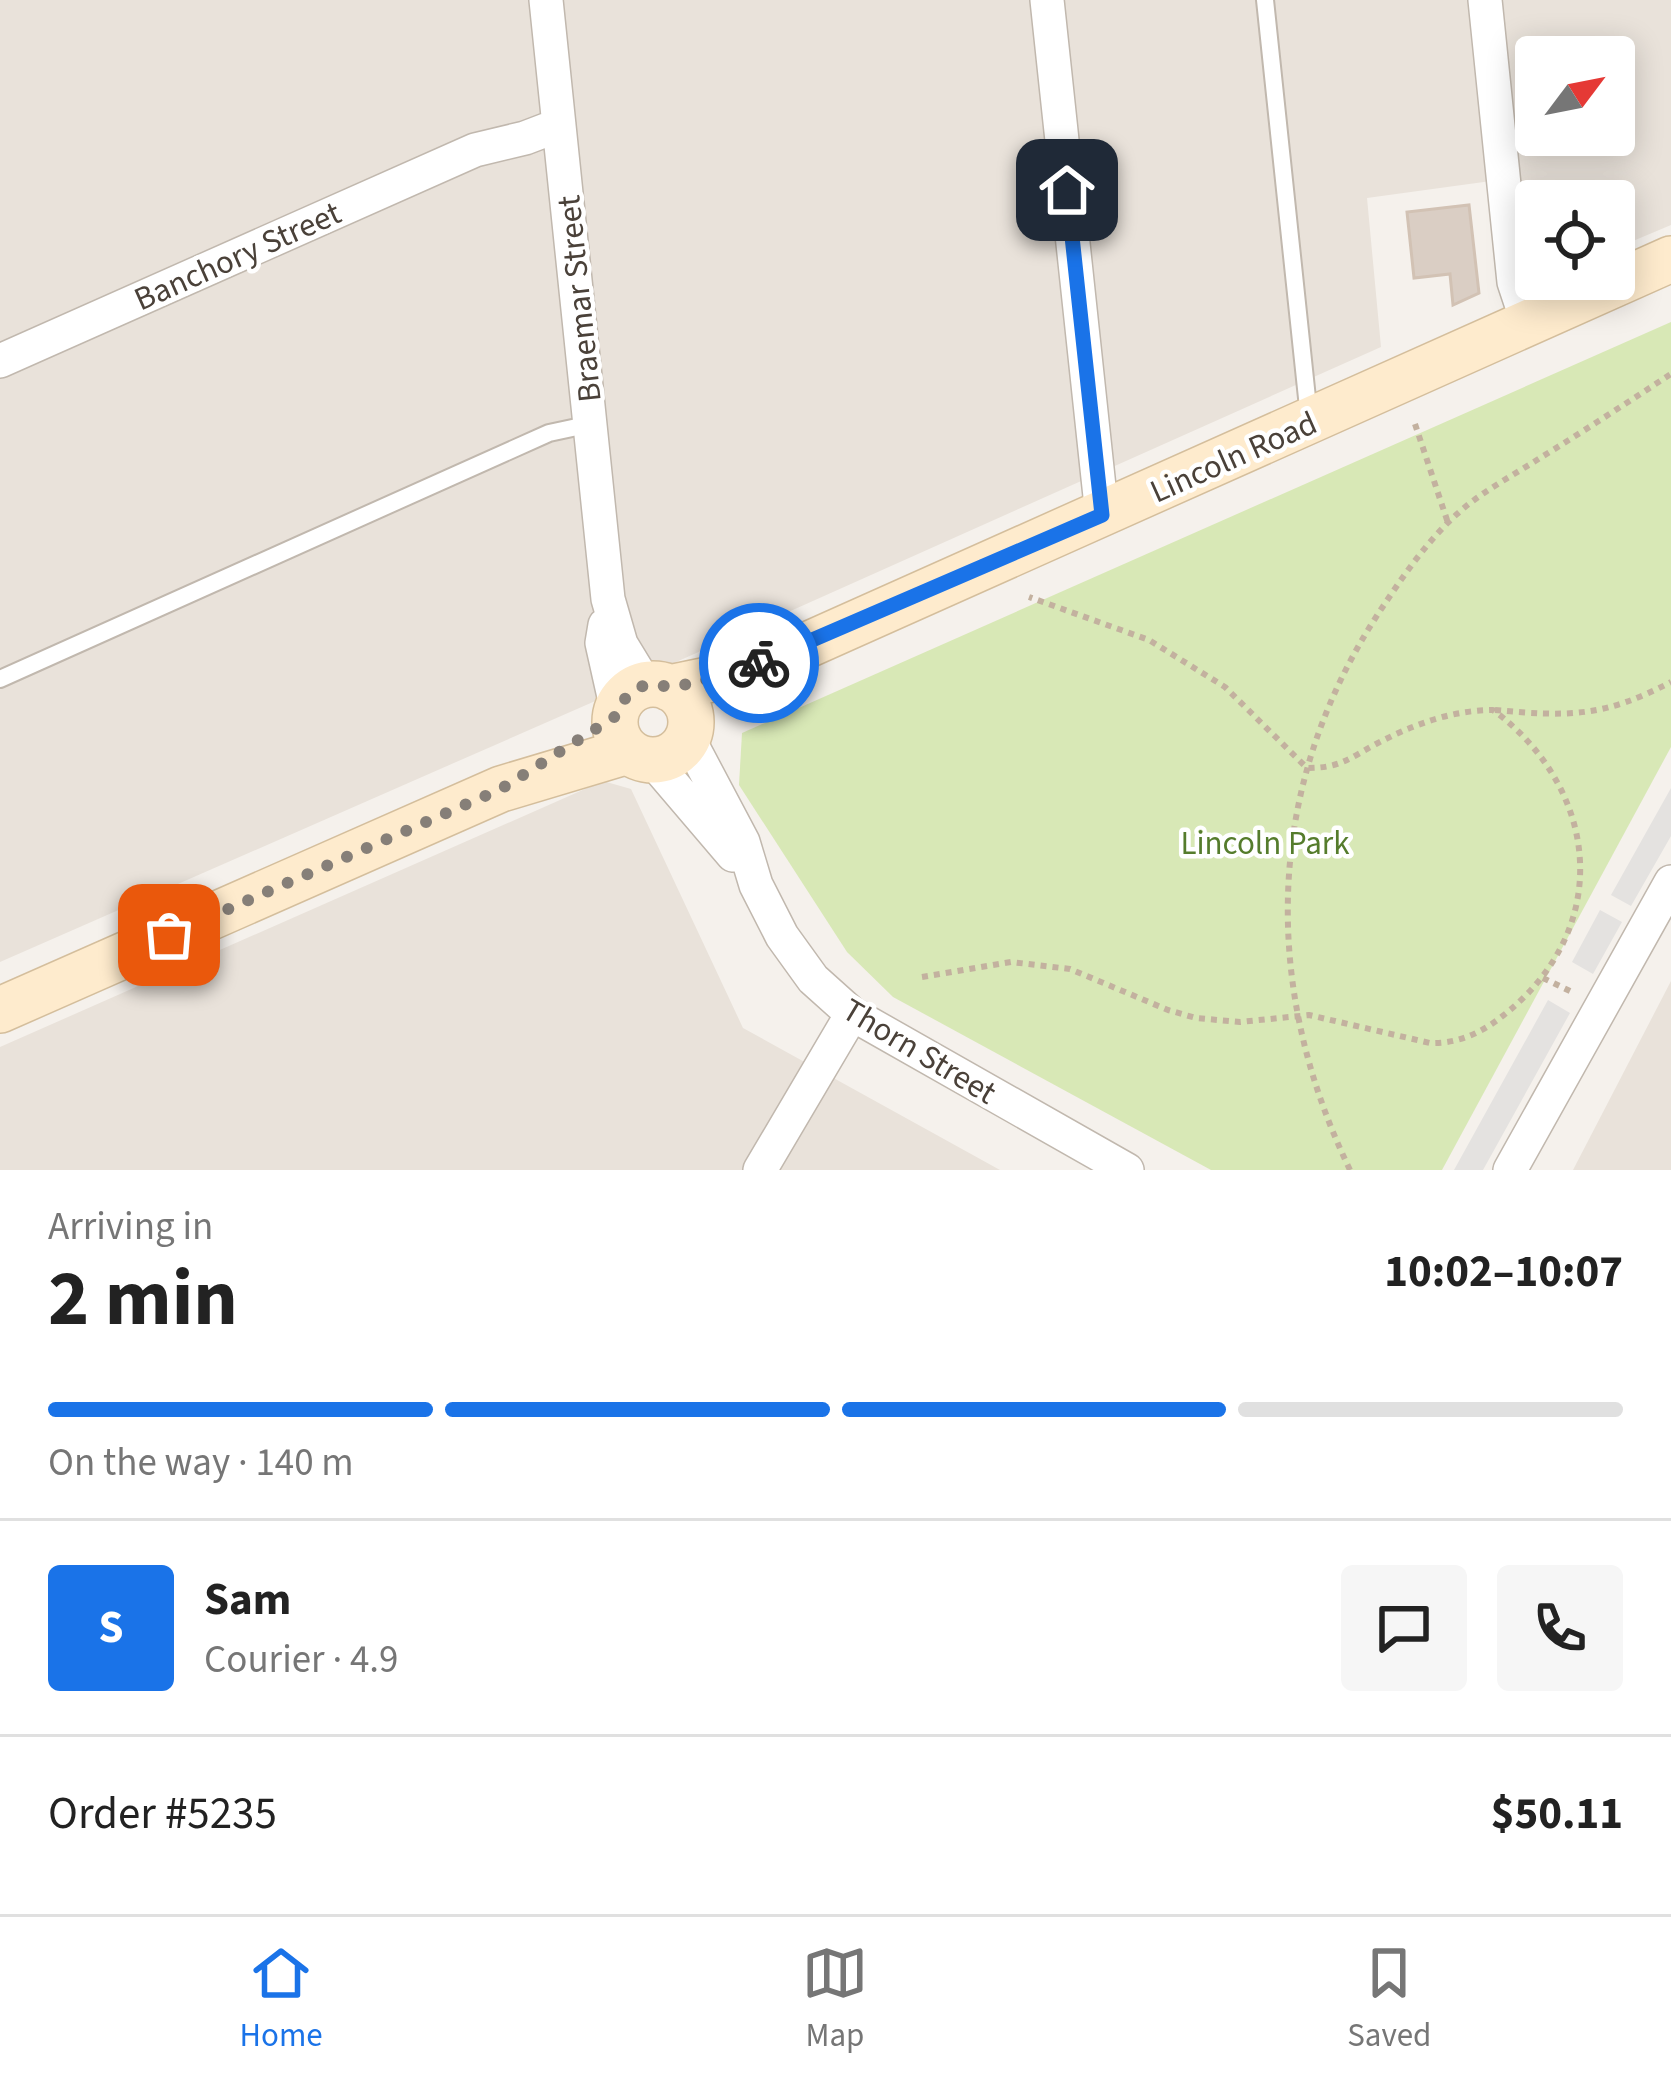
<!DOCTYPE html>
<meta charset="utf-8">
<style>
:root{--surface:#fff;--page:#f6f6f6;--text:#222;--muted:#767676;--line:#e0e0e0;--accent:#1a73e8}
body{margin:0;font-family:"Source Sans 3",sans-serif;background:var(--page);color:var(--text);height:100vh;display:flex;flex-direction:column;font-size:45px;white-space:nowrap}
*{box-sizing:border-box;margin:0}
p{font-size:39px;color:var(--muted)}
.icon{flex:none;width:66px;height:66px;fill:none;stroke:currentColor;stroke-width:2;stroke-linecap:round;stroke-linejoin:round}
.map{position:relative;height:1170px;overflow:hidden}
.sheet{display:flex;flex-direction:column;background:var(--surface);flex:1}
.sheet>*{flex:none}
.needle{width:78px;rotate:58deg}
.tools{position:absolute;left:1515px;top:36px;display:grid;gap:24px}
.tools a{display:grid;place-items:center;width:120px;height:120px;border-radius:12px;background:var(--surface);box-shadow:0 6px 30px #0003;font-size:60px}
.pin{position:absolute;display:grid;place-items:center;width:102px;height:102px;color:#fff;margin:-51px;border-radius:24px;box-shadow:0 6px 18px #0006}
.courier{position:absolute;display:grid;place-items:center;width:120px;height:120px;margin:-60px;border:9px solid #1a73e8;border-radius:50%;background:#fff;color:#222;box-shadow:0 3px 15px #0007}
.head em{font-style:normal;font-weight:700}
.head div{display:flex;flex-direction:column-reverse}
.head{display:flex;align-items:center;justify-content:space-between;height:204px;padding:0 48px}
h1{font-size:78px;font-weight:700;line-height:90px}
.bar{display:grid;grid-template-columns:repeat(4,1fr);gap:18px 12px;align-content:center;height:144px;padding:0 48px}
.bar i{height:15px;border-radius:9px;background:var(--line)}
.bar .selected{background:var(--accent)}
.bar p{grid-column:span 4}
.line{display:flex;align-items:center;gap:30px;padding:0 48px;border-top:3px solid var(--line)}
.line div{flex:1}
.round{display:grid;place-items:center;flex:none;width:126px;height:126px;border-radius:12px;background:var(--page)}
.menu{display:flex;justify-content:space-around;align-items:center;height:168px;border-top:3px solid var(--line);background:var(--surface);font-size:33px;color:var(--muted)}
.menu a{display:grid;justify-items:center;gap:6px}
.menu .selected{color:var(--accent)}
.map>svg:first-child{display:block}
.residential{fill:#e9e2da;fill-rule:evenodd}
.green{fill:#d8e8b6}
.parking{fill:#e4e2e0}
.building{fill:#dacec4;stroke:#d2c2b4;stroke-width:3}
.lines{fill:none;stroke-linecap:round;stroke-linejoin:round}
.service-casing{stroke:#c1b8ae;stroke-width:20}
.minor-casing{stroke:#c1b8ae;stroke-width:36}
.secondary-casing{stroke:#d4be9c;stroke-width:48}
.path{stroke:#c3b19f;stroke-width:6;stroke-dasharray:6 6;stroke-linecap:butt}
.service{stroke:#fff;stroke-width:16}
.minor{stroke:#fff;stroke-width:33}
.secondary{stroke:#feebcd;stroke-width:45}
.done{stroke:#867f78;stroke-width:12;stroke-dasharray:0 21.6}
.route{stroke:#1a73e8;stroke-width:15}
.labels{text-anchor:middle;stroke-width:9;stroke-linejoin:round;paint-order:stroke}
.street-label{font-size:33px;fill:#4a4139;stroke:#fff}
.park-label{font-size:33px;fill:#557c2c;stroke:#fff}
</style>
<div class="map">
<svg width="1671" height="1170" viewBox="0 0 1671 1170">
<rect width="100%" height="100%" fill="#f5f1ec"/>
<path class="residential" d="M0,0H1671V225L1614,249V201H1536V279H1542L1503,296L1491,181L1367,198L1381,347L656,671L593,702L0,962ZM1536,57H1614V135H1536Z
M603,781L631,789L743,1028L1000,1170H0V1047Z
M1671,981V1170H1573Z"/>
<path class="green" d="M1671,322V747L1442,1170H1211L893,997L847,952L739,785L742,733Z"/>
<path class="parking" d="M1671,788V836L1631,906L1611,895Z
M1600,910L1622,922L1593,974L1572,962Z
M1548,1000L1570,1013L1483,1170H1454Z"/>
<path class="building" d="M1469,205L1479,293L1453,305L1450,274L1414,278L1407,212Z"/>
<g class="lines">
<defs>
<path id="service" d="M1265,0L1309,417
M0,679L549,433L591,424"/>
<path id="minor" d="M546,0L608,599L621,644L646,685
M1047,0L1102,515
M1485,0L1514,282L1527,321
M0,361L475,150L525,138L559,125
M605,625L602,643L617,710
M688,738L743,842L756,885L782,936L813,979L852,1014L1127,1170
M652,760L733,855
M760,1170L852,1014
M1510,1170L1671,882"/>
<path id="secondary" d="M615 722a38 38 0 1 1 76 0a38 38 0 1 1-76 0Z
M669,688L722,677L794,651L1671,259
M0,1010L501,789L628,751"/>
</defs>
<use href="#service" class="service-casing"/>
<use href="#minor" class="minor-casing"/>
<use href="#secondary" class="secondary-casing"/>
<path class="path" d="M1415,424L1448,523
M1495,710C1569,717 1604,717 1671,682
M922,977L1011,962L1070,969L1168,1010L1196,1018L1240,1022L1309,1015L1430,1043C1466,1044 1493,1026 1519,1002C1614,913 1593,784 1493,710C1452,710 1412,725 1376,744C1348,759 1340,768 1307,768L1225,687L1149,640L1029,597
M1543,978L1572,992
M1350,1170C1261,986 1265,787 1378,614C1401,579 1426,542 1457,514C1481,492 1512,476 1540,458C1584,431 1628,402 1671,374"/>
<use href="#service" class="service"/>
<use href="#minor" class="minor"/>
<use href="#secondary" class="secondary"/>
</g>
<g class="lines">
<path class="done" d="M169,935L501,789L616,716C621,703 627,693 640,687C653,682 664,688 677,686C705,681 732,673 759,663"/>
<path class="route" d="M759,663L1102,515L1067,190"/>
</g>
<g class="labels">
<g class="street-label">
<text transform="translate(237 255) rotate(-24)" y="12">Banchory Street</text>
<text transform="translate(578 299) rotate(-96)" y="12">Braemar Street</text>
<text transform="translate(1233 456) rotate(-24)" y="12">Lincoln Road</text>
<text transform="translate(920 1050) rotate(31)" y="12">Thorn Street</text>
</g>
<g class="park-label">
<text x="1265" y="854">Lincoln Park</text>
</g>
</g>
</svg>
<div class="tools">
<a><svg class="needle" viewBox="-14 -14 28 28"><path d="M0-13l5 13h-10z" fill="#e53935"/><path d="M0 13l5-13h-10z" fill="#767676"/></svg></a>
<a><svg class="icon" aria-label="locate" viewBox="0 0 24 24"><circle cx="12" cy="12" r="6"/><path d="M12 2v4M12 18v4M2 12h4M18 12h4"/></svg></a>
</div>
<div class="pin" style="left:169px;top:935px;background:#ea580c"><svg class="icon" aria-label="bag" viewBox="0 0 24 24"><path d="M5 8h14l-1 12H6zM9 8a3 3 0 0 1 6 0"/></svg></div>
<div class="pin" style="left:1067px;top:190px;background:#1f2937"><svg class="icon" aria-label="home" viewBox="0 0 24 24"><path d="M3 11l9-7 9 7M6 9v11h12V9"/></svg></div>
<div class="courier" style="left:759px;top:663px"><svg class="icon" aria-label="bike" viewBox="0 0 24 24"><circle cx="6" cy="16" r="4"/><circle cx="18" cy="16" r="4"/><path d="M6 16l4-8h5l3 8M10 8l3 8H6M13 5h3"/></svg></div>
</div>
<section class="sheet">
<div class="head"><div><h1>2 min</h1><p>Arriving in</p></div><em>10:02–10:07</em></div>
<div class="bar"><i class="selected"></i><i class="selected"></i><i class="selected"></i><i></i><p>On the way · 140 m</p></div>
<div class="line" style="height:216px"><b class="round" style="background:var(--accent);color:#fff">S</b><div><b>Sam</b><p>Courier · 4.9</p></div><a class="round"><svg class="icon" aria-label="chat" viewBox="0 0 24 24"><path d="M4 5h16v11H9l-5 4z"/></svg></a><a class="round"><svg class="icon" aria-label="phone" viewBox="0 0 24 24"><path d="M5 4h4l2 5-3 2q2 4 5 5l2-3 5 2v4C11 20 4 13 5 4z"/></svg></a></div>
<div class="line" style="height:156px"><div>Order #5235</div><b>$50.11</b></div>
</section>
<nav class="menu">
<a class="selected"><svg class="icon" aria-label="home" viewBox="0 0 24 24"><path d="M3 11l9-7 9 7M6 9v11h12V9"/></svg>Home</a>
<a><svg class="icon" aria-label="map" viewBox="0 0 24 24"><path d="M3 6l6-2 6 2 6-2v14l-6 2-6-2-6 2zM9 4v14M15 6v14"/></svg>Map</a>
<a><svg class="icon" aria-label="saved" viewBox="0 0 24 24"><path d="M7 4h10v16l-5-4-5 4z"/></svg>Saved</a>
</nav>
